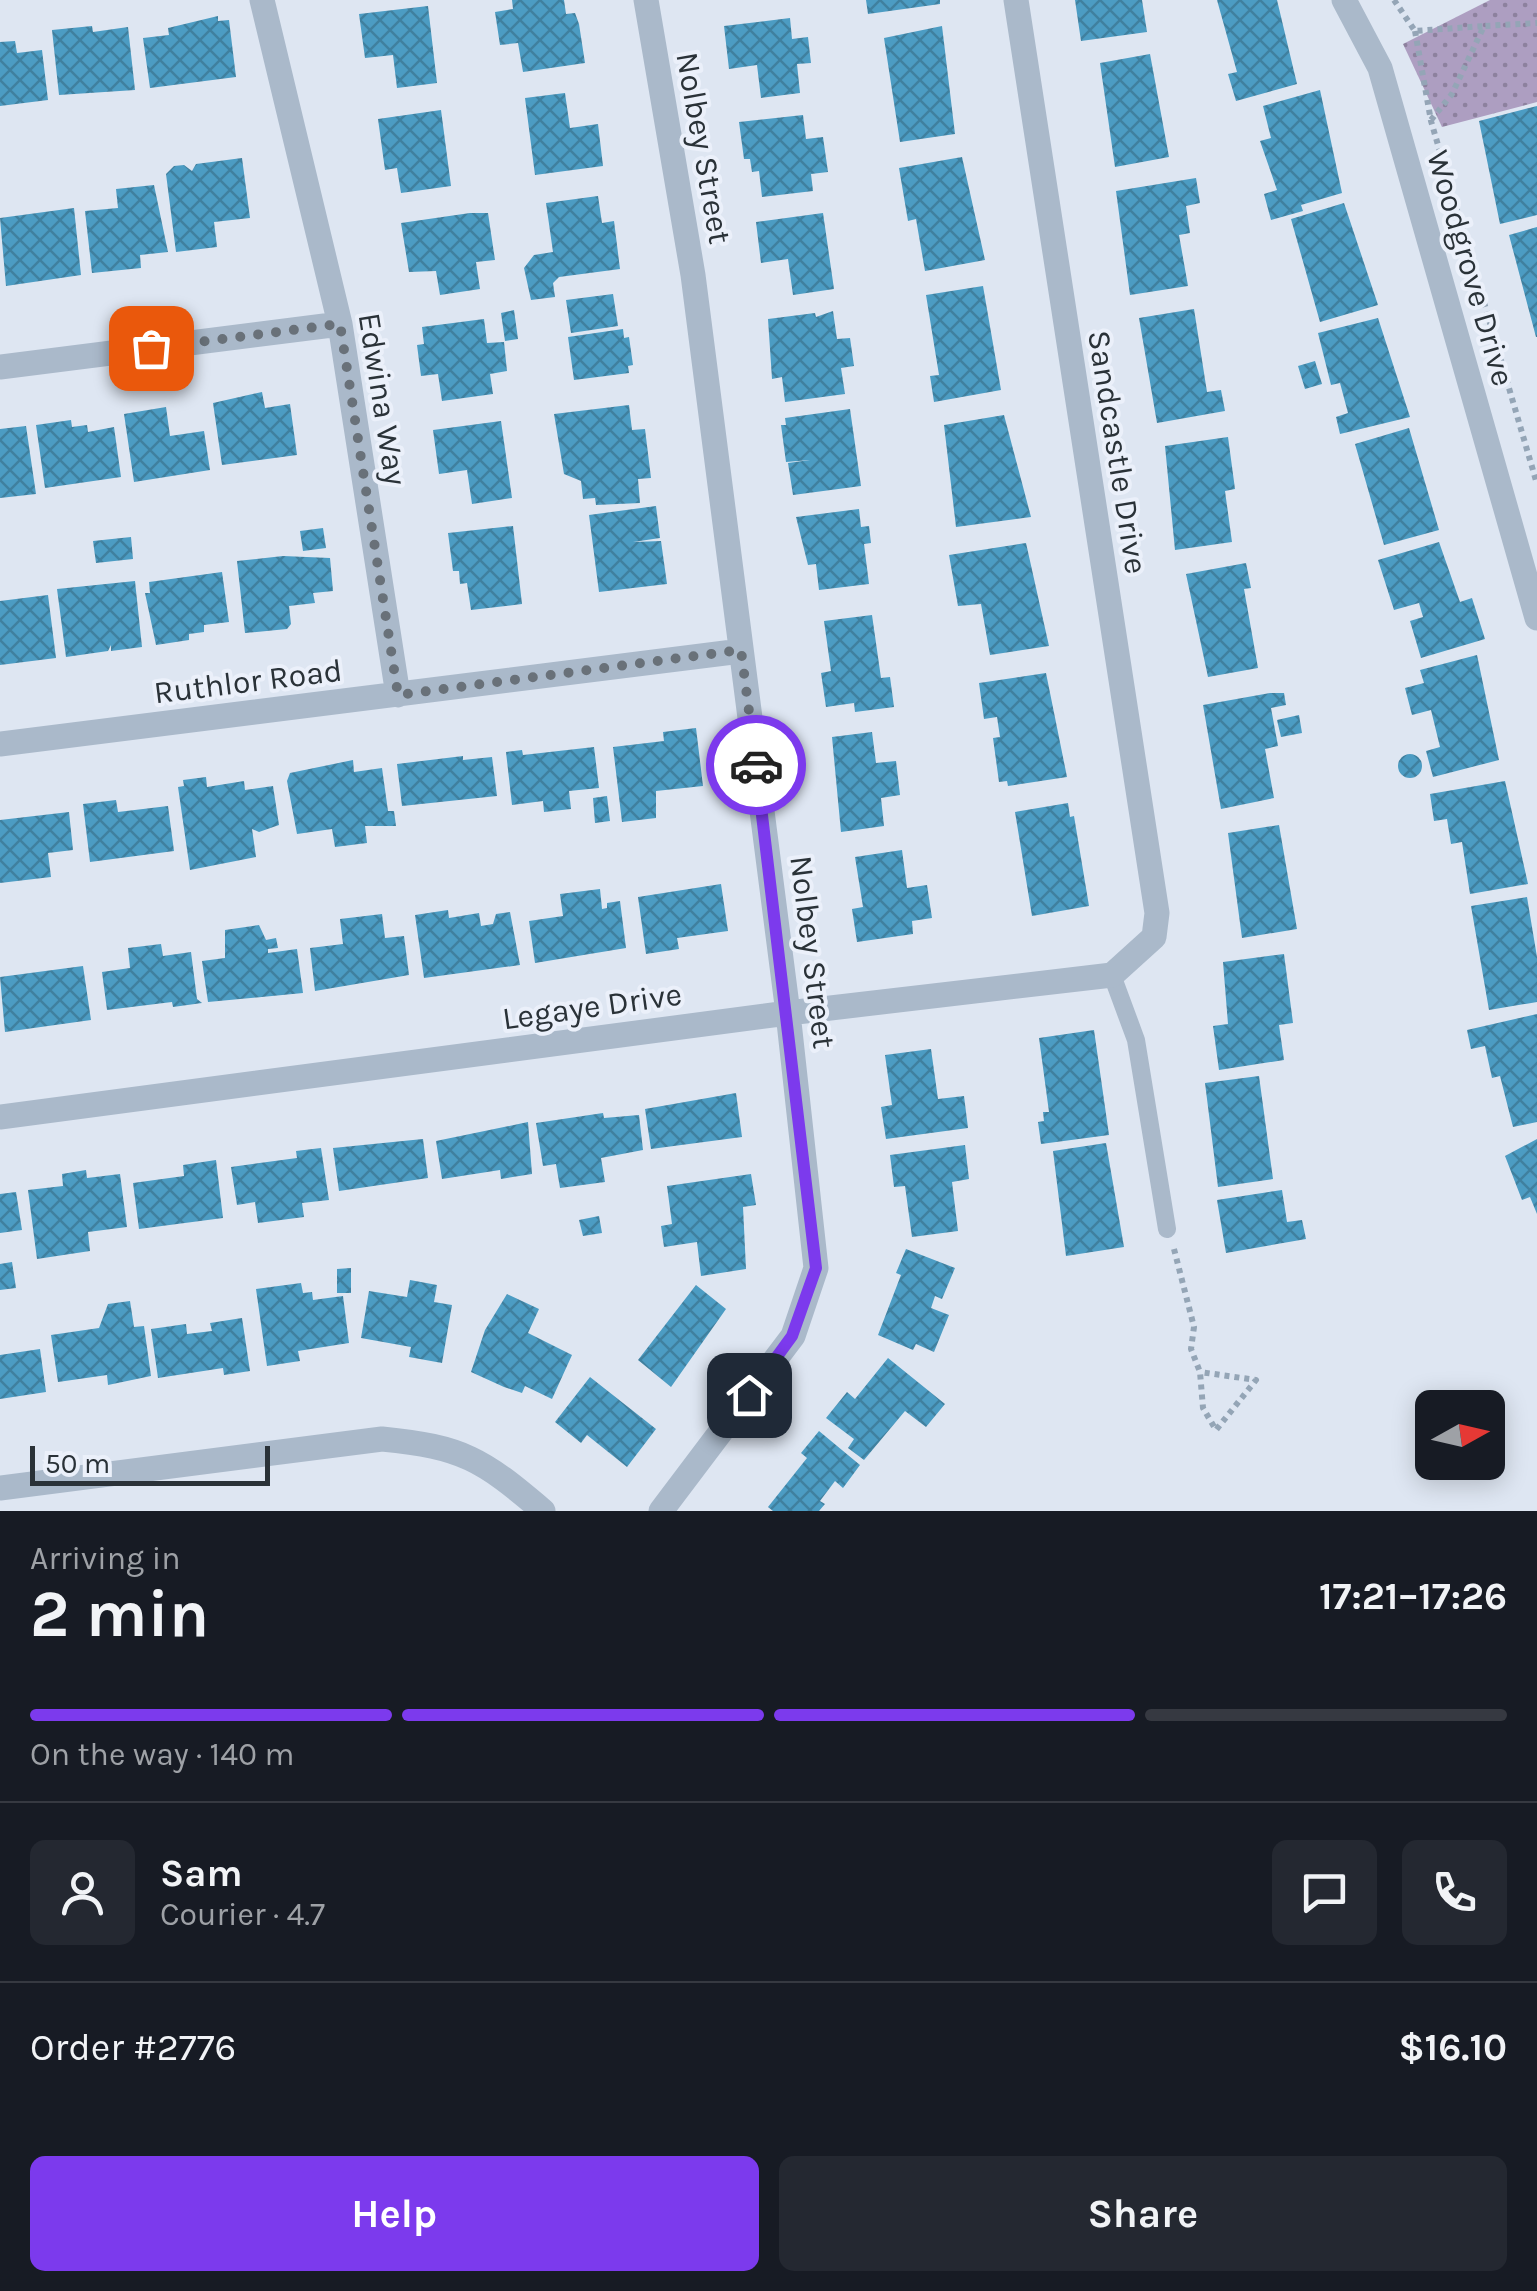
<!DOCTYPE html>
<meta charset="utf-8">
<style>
:root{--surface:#171b24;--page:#242831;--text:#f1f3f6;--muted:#9ea1a6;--line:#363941;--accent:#7c3aed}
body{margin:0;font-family:Karla,sans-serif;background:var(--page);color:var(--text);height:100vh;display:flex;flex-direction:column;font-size:38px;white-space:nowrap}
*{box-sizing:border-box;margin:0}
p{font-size:32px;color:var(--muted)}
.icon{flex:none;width:55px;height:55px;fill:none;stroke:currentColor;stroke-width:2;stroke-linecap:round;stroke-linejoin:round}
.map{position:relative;height:1511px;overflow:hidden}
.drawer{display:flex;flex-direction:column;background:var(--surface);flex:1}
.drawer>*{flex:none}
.needle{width:65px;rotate:82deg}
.buttons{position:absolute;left:1415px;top:1390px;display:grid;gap:20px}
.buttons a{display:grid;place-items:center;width:90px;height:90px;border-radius:15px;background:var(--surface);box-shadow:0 5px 25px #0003;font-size:50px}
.scale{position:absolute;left:30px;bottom:25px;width:240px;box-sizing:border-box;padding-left:10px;border:5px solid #2a3238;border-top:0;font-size:28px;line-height:35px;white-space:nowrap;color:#2a3238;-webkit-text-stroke:8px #ebf0fa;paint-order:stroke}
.pin{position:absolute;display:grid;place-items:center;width:85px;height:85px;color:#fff;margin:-42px;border-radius:20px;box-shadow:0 5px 15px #0006}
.courier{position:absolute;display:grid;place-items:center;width:100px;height:100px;margin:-50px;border:8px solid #7c3aed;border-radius:50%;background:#fff;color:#222;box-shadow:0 2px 12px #0007}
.summary em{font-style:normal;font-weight:700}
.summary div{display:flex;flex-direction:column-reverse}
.summary{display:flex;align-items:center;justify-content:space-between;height:170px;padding:0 30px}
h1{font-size:65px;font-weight:700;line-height:75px}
.bar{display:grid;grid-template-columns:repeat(4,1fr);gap:15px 10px;align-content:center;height:120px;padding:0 30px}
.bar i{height:12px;border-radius:8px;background:var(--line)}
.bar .selected{background:var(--accent)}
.bar p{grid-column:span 4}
.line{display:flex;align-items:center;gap:25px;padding:0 30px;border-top:2px solid var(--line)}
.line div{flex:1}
.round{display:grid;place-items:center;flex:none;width:105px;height:105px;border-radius:15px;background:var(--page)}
.cta{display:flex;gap:20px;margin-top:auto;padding:20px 30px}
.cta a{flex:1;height:115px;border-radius:15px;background:var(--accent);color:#fff;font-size:40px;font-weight:700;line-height:115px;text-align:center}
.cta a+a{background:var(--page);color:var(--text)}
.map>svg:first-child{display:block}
.grass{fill:url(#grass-dots)}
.building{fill:url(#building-cross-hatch)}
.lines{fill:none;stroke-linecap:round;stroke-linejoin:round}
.path{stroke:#94a5b6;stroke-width:6;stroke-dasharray:5 5;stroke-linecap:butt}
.service{stroke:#aab9ca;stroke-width:18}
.minor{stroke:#aab9ca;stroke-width:25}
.tertiary{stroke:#aab9ca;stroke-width:25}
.done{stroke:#697179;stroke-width:10;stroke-dasharray:0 18}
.route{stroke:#7c3aed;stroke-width:12}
.labels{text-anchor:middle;stroke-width:8;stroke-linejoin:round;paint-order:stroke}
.street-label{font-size:32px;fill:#2a3238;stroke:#ebf0fa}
</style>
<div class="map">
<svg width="1537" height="1511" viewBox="0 0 1537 1511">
<defs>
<pattern id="grass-dots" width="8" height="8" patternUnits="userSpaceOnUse" patternTransform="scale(2.5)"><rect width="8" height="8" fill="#ad9ec1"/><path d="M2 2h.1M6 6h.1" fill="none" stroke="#8d819e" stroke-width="1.8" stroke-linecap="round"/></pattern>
<pattern id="building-cross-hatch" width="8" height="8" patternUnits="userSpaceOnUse" patternTransform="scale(2.5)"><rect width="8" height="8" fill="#4c9cc3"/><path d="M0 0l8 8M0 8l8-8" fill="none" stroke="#3f809f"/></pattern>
</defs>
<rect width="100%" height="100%" fill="#dee6f2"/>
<path class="grass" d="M1490,0H1537V102L1442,127L1403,44Z"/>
<path class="building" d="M512,0H564L566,14L575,13L579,24L585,63L523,72L518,43L500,45L495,12L513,9Z
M866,0H940V4L868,14Z
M1075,0H1142L1147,32L1081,41Z
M1217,0H1277L1297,84L1236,101L1228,74L1237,72Z
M428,6L437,83L397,88L393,55L365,58L359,14Z
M218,16V21L229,20L236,77L150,88L143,38L169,35L168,28Z
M790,18L792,39L808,37L811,63L797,64L800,93L761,98L757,65L729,69L724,26Z
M92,26L93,32L128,27L135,90L59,95L52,30Z
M942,26L955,134L900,142L884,38Z
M15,41L17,53L42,50L48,100L0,106V42Z
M1150,54L1169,157L1115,167L1100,63Z
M1320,90L1342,193L1301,205L1303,211L1271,220L1264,194L1277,190L1260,141L1271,138L1263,106Z
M565,93L570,128L598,124L603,166L535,175L525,98Z
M1537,106V215L1500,224L1479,121Z
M441,110L451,186L401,193L397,168L385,170L378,119Z
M803,115L806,139L823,137L828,172L811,174L813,191L762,197L759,171L752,172L750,159H744L739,122Z
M962,157L985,260L925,271L916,219L908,221L899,168Z
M242,158L250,218L214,222L217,247L176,252L166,174L174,166L184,165L192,171L196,164Z
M1196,178L1200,203L1186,206L1190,233L1179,235L1188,286L1130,295L1116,191Z
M154,185L168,252L140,255L141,268L92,273L85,211L118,208L116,189Z
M598,196L602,223L614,221L620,269L559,277L553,283L555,297L531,300L524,268L534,255L553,252L546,203Z
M1344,203L1378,305L1320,322L1291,219Z
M74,208L81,275L6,286L0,218Z
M470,213H488L495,260L476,262L480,289L440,295L436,271L409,272L401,223Z
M823,213L834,289L793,295L788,259L761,263L756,222Z
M1537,227V337H1536L1509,235Z
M983,286L1001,390L934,402L930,376L939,375L926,295Z
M613,294L618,326L571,333L566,300Z
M1194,309L1207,392L1221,390L1225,411L1157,423L1139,318Z
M514,310L518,339L505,341L501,313Z
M833,311L837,339L850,338L854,366L841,368L845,394L785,402L782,377L772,379L768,319L815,313L816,317Z
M1378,318L1410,417L1340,434L1336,417L1348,413L1340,383L1331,385L1318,333Z
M484,319L487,343L504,342L507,371L490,374L493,394L442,401L438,374L421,376L417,345L424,344L422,327Z
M623,329L624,338L629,337L633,365L628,366L629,373L574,380L568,337Z
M1315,361L1322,384L1305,389L1298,366Z
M262,392L265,408L290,404L297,455L222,465L213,403Z
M629,405L632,430L645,429L651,478L638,479L640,503L596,505L595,498L583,499L581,481L564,474L554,414Z
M166,407L170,436L204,431L210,470L134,482L124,414Z
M850,409L861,486L793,495L788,463L810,460L786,462L781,425H786L785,418Z
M1004,415L1031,517L956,527L944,425Z
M71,420L72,427L87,425L88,432L114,427L121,477L45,488L36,425Z
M501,421L512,498L472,504L467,470L439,474L433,430Z
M26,426L36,494L0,498V429Z
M1409,428L1439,530L1384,545L1355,444Z
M1228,437L1235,489L1225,491L1232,542L1175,550L1165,446Z
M656,506L660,538L633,542L661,541L667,584L599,592L589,515Z
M859,509L861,527L869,526L871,543L864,544L869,584L819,590L816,564L808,565L796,517Z
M513,526L522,604L471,610L467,583L460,584L459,571H453L448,533Z
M323,528L326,548L303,551L300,531Z
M131,537L133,559L96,563L93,541Z
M1439,542L1460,602L1472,598L1485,639L1421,658L1410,621L1423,617L1419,603L1394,610L1378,560Z
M1026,543L1049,646L990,655L981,604L958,606L949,555Z
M283,556L330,558L333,591L313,593L315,603L289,606L291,624L287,629L245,633L237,561Z
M1246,563L1251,588L1244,589L1258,668L1208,677L1186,574Z
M222,572L229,622L204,625V632L189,634V640L156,645L145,593H150L149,582Z
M135,581L142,647L111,651V645L108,651L66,657L57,589Z
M48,595L56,658L0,665V601Z
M872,615L881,678L890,677L894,707L855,712L854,703L826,707L821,673L831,671L824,621Z
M1477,655L1499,760L1433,777L1426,751L1440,747L1431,710L1412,715L1405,688L1424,683L1420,670Z
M1046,673L1067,777L1008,786L1007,781L999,782L993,738L1000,737L997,717L984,719L979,683Z
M1270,693H1284L1286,705L1271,708L1278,746L1265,749L1274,798L1221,809L1203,705Z
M1299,715L1302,733L1281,737L1277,720Z
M696,728L703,786L656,791V818L622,822L613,747L664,741L663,732Z
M872,732L876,763L896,761L900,795L881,798L884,826L841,832L832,737Z
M594,747L599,788L569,791L571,809L544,812L543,801L512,805L506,752L522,750L523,755Z
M1398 766a12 12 0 1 1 24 0a12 12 0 1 1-24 0Z
M463,756V760L492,757L497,796L402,806L397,764Z
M353,760L354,772L382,768L388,811H394L396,826H365L367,843L335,847L332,829L297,834L287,781L290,773Z
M206,777L207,787L244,781L245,790L273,786L279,825L259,832L252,829L256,857L190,870L178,787L184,786L183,780Z
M1505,781L1528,884L1470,894L1462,842L1451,844L1447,819L1434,821L1430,794Z
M607,796L610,821L595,823L593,798Z
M116,800L118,812L168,806L174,851L90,862L83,804Z
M1068,803L1070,817L1074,816L1089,906L1032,916L1015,812Z
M69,812L73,850L48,853L51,877L0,883V820Z
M1279,825L1297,929L1242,938L1228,833Z
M902,850L907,888L927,885L932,918L912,921L913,934L857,942L852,909L863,907L855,857Z
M721,884L728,931L677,938L679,949L646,954L638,897Z
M600,889L602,909L607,908V903L620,901L626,948L535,963L529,921L563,916L560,894Z
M1527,897L1537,957V1002L1489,1010L1471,906Z
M448,910L449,918L479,913L481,926L493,924L496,914L510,912L520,965L424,978L415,915Z
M382,914L385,938L404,936L409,975L315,991L310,948L343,944L340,919Z
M259,925L266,940L276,938L278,948L268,949V953L297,949L303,993L208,1002L202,961L225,958V930Z
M161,944L163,956L191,952L197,999L202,1003L173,1007L172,1002L107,1010L102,972L130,968L128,948Z
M1284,954L1293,1023L1279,1025L1284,1060L1219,1070L1213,1026L1228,1024L1223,962Z
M83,966L91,1020L5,1032L0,977Z
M1537,1014V1122L1513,1127L1500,1076L1492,1078L1485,1046L1471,1049L1467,1030Z
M1094,1030L1109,1135L1041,1144L1038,1122L1044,1121L1043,1112H1049L1039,1038Z
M931,1049L938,1099L964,1096L968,1128L886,1139L881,1107L892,1105L885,1055Z
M1259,1076L1273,1179L1218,1187L1205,1083Z
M736,1093L742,1137L651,1149L645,1109Z
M603,1113L604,1118L639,1115L643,1150L601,1158L605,1182L560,1188L556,1164L543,1166L536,1123Z
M528,1122L532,1174L501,1179L500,1170L442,1179L436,1141Z
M423,1139L428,1178L339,1191L333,1148Z
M1537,1139V1214L1530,1197L1522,1200L1505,1156Z
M1106,1143L1124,1247L1066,1256L1053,1151Z
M965,1145L969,1179L952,1182L958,1231L912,1237L905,1186L894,1187L890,1155Z
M321,1148L329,1200L302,1203L304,1217L258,1223L255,1202L237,1205L231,1167L297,1158L296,1151Z
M216,1160L223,1218L139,1229L133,1183L184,1176L183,1165Z
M86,1170L87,1178L120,1174L127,1227L88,1232L90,1251L37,1259L28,1190L63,1186L62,1174Z
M751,1174L756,1205L743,1207L746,1269L701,1276L697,1242L664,1247L661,1226L672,1224L667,1186Z
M1282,1190L1287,1222L1302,1220L1306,1239L1226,1253L1217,1200Z
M16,1192L22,1230L0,1233V1194Z
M599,1216L602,1233L583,1236L579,1220Z
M906,1249L955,1268L942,1299L935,1296L931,1308L949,1315L934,1352L916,1344L913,1350L878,1335L901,1275L896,1273Z
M12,1262L16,1288L0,1290V1264Z
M351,1268V1293H337V1269Z
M410,1280L437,1285L434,1302L452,1305L442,1363L409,1357L411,1347L361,1338L369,1291L407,1297Z
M301,1283L303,1293L312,1292L313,1300L343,1296L349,1343L298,1351L300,1361L267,1366L256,1289Z
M696,1285L726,1309L671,1387L638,1360Z
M507,1294L539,1309L528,1333L572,1355L552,1399L525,1386L522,1393L504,1387L471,1372L485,1330Z
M130,1301L134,1327L144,1326L151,1376L108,1385L107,1375L58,1382L51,1335L99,1328L108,1304Z
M242,1318L250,1371L224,1375L223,1368L158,1378L151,1329L186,1324L187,1334L212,1331L210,1323Z
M40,1349L46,1392L0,1399V1355Z
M888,1358L945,1404L926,1427L905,1411L864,1460L848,1448L854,1439L826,1418L847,1392L855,1399Z
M590,1377L656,1429L627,1467L587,1435L581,1443L555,1422Z
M819,1431L860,1465L843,1488L835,1481L820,1501L825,1504L819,1511H773L768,1507L807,1458L801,1453Z"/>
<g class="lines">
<path class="path" d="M1394,0L1415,31L1484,26
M1415,31L1431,121L1537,484
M1431,120L1452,94L1484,26L1537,23
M1174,1249L1194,1327L1191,1349L1200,1372L1203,1408L1216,1430L1256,1380L1200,1372"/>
<path class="service" d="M1112,975L1136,1040L1167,1229"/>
<path class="minor" d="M262,0L340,324L398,695
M646,0L693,275L788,1013L816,1268L793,1336L661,1511
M0,367L340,324
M0,744L741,651
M0,1117L788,1013L1112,975L1154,937L1157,913L1016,0
M0,1488L382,1439C463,1447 482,1459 543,1511"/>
<path class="tertiary" d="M1344,0L1380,68L1537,618"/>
</g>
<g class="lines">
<path class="done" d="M151,348L340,324L398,695L741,650L756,765"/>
<path class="route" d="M749,1395L792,1336L816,1268L756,765"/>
</g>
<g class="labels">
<g class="street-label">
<text transform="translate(704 148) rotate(80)" y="11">Nolbey Street</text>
<text transform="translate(1471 268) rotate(74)" y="11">Woodgrove Drive</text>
<text transform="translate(383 399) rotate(81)" y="11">Edwina Way</text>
<text transform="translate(1118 452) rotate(81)" y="11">Sandcastle Drive</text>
<text transform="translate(248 681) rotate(-7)" y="11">Ruthlor Road</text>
<text transform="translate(813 952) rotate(83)" y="11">Nolbey Street</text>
<text transform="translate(592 1006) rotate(-8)" y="11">Legaye Drive</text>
</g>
</g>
</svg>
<div class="buttons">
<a><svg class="needle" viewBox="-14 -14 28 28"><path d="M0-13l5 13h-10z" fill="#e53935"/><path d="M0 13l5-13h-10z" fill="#9ea1a6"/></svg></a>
</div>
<div class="scale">50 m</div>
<div class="pin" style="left:151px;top:348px;background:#ea580c"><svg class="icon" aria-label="bag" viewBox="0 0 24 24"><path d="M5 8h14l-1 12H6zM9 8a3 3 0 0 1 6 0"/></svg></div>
<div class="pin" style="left:749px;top:1395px;background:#1f2937"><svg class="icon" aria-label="home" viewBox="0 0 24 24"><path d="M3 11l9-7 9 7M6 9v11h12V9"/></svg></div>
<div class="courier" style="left:756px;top:765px"><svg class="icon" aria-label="car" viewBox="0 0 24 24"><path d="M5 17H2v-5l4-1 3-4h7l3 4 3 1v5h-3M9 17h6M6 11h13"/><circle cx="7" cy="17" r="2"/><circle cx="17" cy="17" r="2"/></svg></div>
</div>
<section class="drawer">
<div class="summary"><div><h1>2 min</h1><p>Arriving in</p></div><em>17:21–17:26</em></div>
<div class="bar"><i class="selected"></i><i class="selected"></i><i class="selected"></i><i></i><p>On the way · 140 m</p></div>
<div class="line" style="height:180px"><a class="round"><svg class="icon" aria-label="person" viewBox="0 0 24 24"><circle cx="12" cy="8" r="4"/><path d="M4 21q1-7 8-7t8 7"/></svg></a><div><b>Sam</b><p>Courier · 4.7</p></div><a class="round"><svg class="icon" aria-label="chat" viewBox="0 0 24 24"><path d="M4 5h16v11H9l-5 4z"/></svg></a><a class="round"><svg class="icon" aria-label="phone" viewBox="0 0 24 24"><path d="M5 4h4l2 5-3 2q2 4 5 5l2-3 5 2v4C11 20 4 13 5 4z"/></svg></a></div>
<div class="line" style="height:130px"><div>Order #2776</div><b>$16.10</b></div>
<div class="cta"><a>Help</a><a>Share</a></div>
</section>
